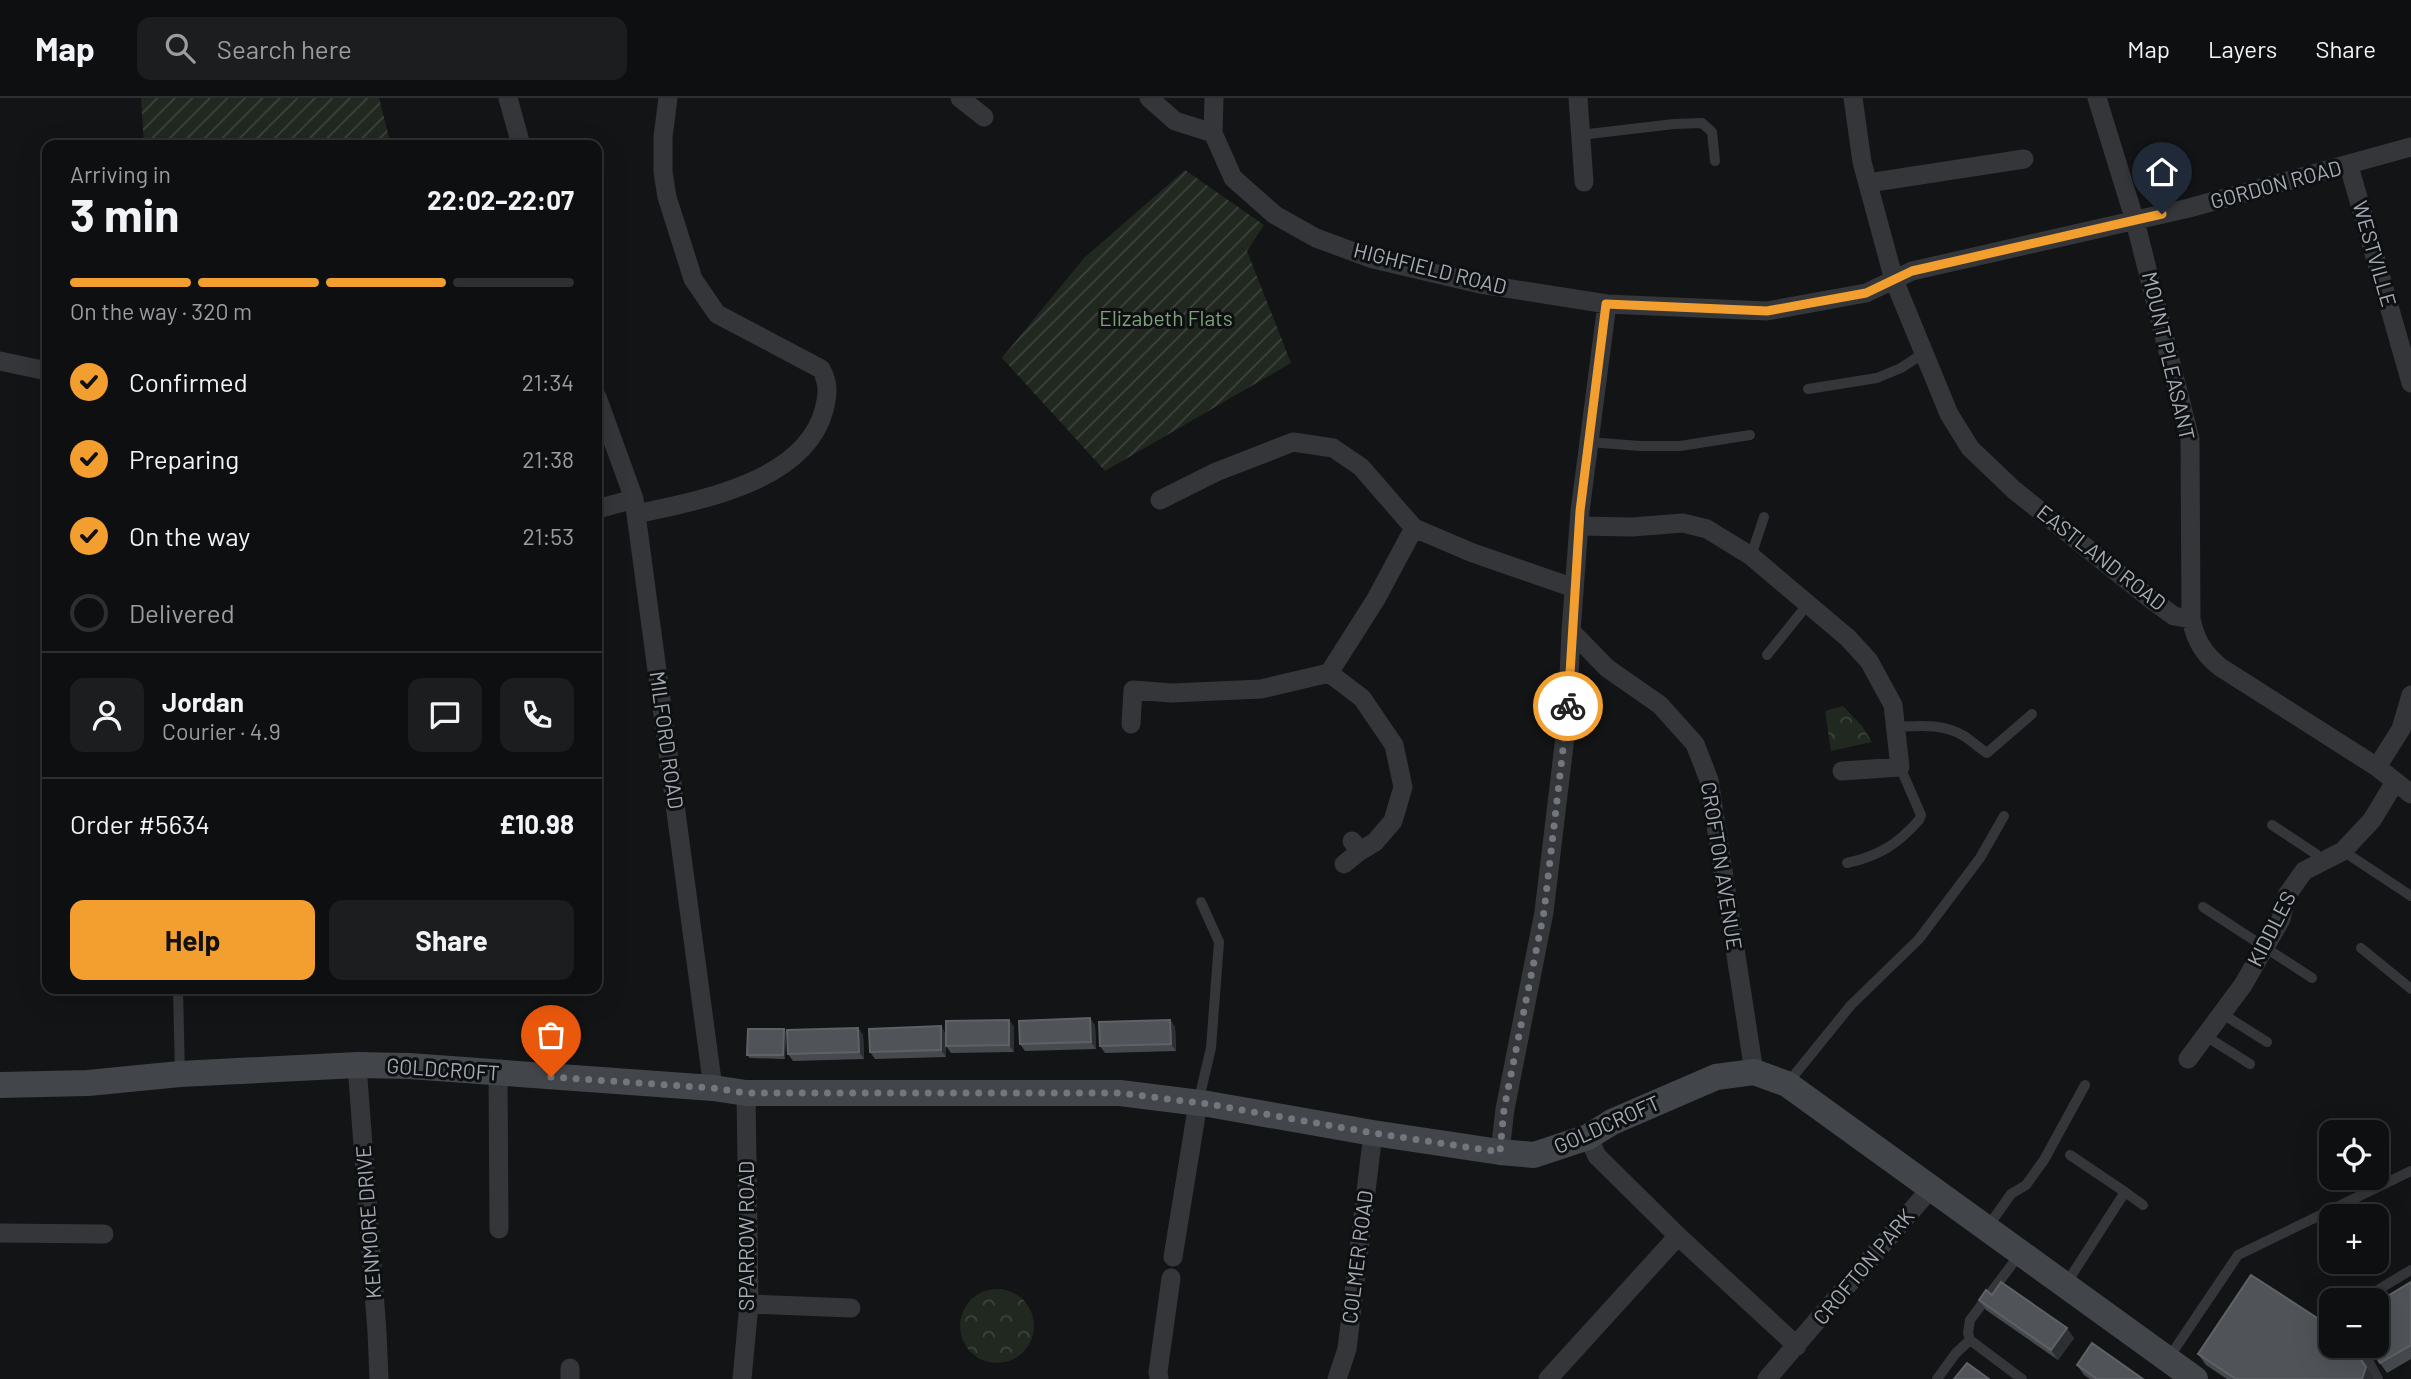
<!DOCTYPE html>
<meta charset="utf-8">
<style>
:root{--surface:#0e0f10;--page:#1c1d1e;--text:#f1f3f6;--muted:#9b9c9f;--line:#2e2f30;--accent:#f29f2f}
body{margin:0;font-family:Barlow,sans-serif;background:var(--page);color:var(--text);height:100vh;display:flex;flex-direction:column;font-size:26px;white-space:nowrap}
*{box-sizing:border-box;margin:0}
p{font-size:23px;color:var(--muted)}
.icon{flex:none;width:38px;height:38px;fill:none;stroke:currentColor;stroke-width:2;stroke-linecap:round;stroke-linejoin:round}
.map{position:relative;flex:1;overflow:hidden}
.drawer{position:absolute;left:42px;top:42px;width:560px;height:854px;display:flex;flex-direction:column;background:var(--surface);border-radius:14px;box-shadow:0 7px 28px #0002,0 0 0 2px var(--line)}
.drawer>*{flex:none}
.tools{position:absolute;left:2319px;top:1022px;display:grid;gap:14px}
.tools a{display:grid;place-items:center;width:70px;height:70px;border-radius:14px;background:var(--surface);box-shadow:0 7px 28px #0002,0 0 0 2px var(--line);font-size:35px}
.pin{position:absolute;display:grid;place-items:center;width:60px;height:60px;color:#fff;margin:-72px -30px;border-radius:50% 50% 50% 0;rotate:-45deg;box-shadow:0 0 7px #0007}
.pin .icon{rotate:45deg}
.courier{position:absolute;display:grid;place-items:center;width:70px;height:70px;margin:-35px;border:5px solid #f29f2f;border-radius:50%;background:#fff;color:#222;box-shadow:0 2px 9px #0007}
.overview em{font-style:normal;font-weight:700}
.overview div{display:flex;flex-direction:column-reverse}
.overview{display:flex;align-items:center;justify-content:space-between;height:119px;padding:0 28px}
h1{font-size:46px;font-weight:700;line-height:52px}
.bar{display:grid;grid-template-columns:repeat(4,1fr);gap:10px 7px;align-content:center;height:84px;padding:0 28px}
.bar i{height:9px;border-radius:5px;background:var(--line)}
.bar .current{background:var(--accent)}
.bar p{grid-column:span 4}
.line{display:flex;align-items:center;gap:18px;padding:0 28px;border-top:2px solid var(--line)}
.line div{flex:1}
.round{display:grid;place-items:center;flex:none;width:74px;height:74px;border-radius:14px;background:var(--page)}
ol{padding:0 28px;list-style:none}
li{display:flex;align-items:center;gap:21px;height:77px}
li p{margin-inline-start:auto}
li .icon{padding:7px;border-radius:50%;background:var(--accent);color:#111;stroke-width:4}
li:last-child{color:var(--muted)}
li i{width:38px;height:38px;border:4px solid var(--line);border-radius:50%}
.cta{display:flex;gap:14px;margin-top:auto;padding:14px 28px}
.cta a{flex:1;height:80px;border-radius:14px;background:var(--accent);color:#111;font-size:28px;font-weight:700;line-height:80px;text-align:center}
.cta a+a{background:var(--page);color:var(--text)}
header{display:flex;align-items:center;gap:42px;box-sizing:border-box;height:98px;padding:0 35px;background:var(--surface);border-bottom:2px solid var(--line)}
header strong{font-size:33px}
nav{display:flex;gap:38px;margin-inline-start:auto;font-size:24px}
.search{width:490px;height:63px;background:var(--page);display:flex;align-items:center;gap:18px;box-sizing:border-box;padding:0 24px;border-radius:14px;color:var(--muted);font-size:26px}
.map>svg:first-child{display:block}
.forest{fill:url(#forest-crowns)}
.garden{fill:url(#garden-furrows)}
.lines{fill:none;stroke-linecap:round;stroke-linejoin:round}
.lane{stroke:#34363a;stroke-width:10}
.street{stroke:#34363a;stroke-width:19}
.secondary{stroke:#42454a;stroke-width:26}
.wall{fill:#46494d}
.shaded-wall{fill:#2d3032}
.building{fill:#505458;stroke:#5e6267;stroke-width:2}
.done{stroke:#72777e;stroke-width:7;stroke-dasharray:0 12.6}
.route{stroke:#f29f2f;stroke-width:9}
.labels{text-anchor:middle;stroke-width:6;stroke-linejoin:round;paint-order:stroke}
.street-label{font-size:21px;fill:#a5acb6;stroke:#0e0f10}
.park-label{font-size:21px;fill:#7da17c;stroke:#0e0f10}
</style>
<header>
<strong>Map</strong>
<div class="search"><svg class="icon" aria-label="search" viewBox="0 0 24 24"><circle cx="10" cy="10" r="6"/><path d="M15 15l6 6"/></svg>Search here</div>
<nav><a>Map</a><a>Layers</a><a>Share</a></nav>
</header>
<div class="map">
<svg width="2411" height="1281" viewBox="0 0 2411 1281">
<defs>
<pattern id="forest-crowns" width="20" height="18" patternUnits="userSpaceOnUse" patternTransform="scale(1.75)"><rect width="20" height="18" fill="#202820"/><path d="M2 6a3 3 0 1 1 6 0M12 15a3 3 0 1 1 6 0" fill="none" stroke="#3d443e"/></pattern>
<pattern id="garden-furrows" width="10" height="10" patternUnits="userSpaceOnUse" patternTransform="scale(1.75)"><rect width="10" height="10" fill="#202820"/><path d="M-1 1l2-2M0 10L10 0M9 11l2-2" fill="none" stroke="#3d443e"/></pattern>
</defs>
<rect width="100%" height="100%" fill="#131415"/>
<path class="forest" d="M1843,608L1862,628L1872,644L1831,653L1825,613Z
M960 1228a37 37 0 1 1 74 0a37 37 0 1 1-74 0Z"/>
<path class="garden" d="M141,0H379L391,47H144Z
M1185,72L1264,127L1247,153L1291,265L1105,373L1002,260L1084,160Z"/>
<g class="lines">
<path class="lane" d="M1580,37L1674,26L1702,25L1712,34L1715,63
M1808,291L1877,280L1901,270L1924,255
M1589,344L1640,348H1680L1750,337
M1751,458L1764,419
M1767,557L1808,506
M1895,629C1919,628 1942,625 1964,638C1972,643 1979,650 1987,655L2032,616
M2272,727L2316,756L2321,764
M2343,753L2411,798
M1847,765C1879,758 1898,746 1919,722L1921,717L1900,669
M2203,809L2312,880
M2361,850L2411,891
M178,891L180,976
M2221,915L2267,944
M2204,937L2250,966
M1787,986L1851,907L1919,841L1980,760L2004,718
M1198,1005L1211,950L1219,844L1201,804
M2125,1094L2143,1107
M1987,1130L2011,1096L2026,1087L2044,1062L2085,987
M2066,1186L2125,1094L2070,1057
M2361,1202L2411,1172
M1970,1242L2022,1281
M2360,1248L2378,1281
M2168,1261L2238,1157L2411,1073
M1937,1281L1956,1255L1970,1242L1968,1235L1970,1222L2020,1156"/>
<path class="street" d="M508,0L521,47
M960,0L984,19
M1149,0L1175,23L1213,35
M1214,0L1213,35L1233,80L1275,117L1316,140L1373,161L1480,186L1607,206L1767,213L1866,195L1912,173L2189,110L2411,49
M1578,0L1584,84
M1853,0L1862,64L1894,182L1949,316L1970,350L2014,392L2152,502L2174,518L2191,521
M2097,0L2135,123L2190,341L2191,521C2196,543 2203,555 2220,569L2377,669L2411,696
M2349,68L2411,285
M1868,85L2024,61
M0,263L47,273
M597,299L634,401L713,990
M1160,402L1216,374L1293,344L1333,350L1361,369L1414,430L1473,455L1574,490
M597,411L634,401
M636,416C698,403 805,384 824,312C828,296 829,286 821,271L717,216L693,181L667,99L663,74V39L668,0
M1579,428L1632,429L1683,425L1707,431L1751,458L1848,540L1869,563L1893,607L1900,669L1842,673
M1571,533L1607,570L1660,607L1695,646L1709,682L1754,974
M1329,575L1362,600L1394,647L1403,689L1393,723L1375,744L1360,753L1352,743
M1131,626L1133,592L1172,595L1261,591L1329,575L1376,501L1414,430
M2377,669L2401,631L2411,597
M1344,766L1360,753
M2188,961L2243,887L2281,821L2287,797L2304,773L2343,753L2372,722L2395,684
M357,967L377,1234L379,1281
M498,975L499,1131
M1500,1054L1505,1011L1544,814L1567,622L1571,533L1580,413L1607,206
M0,1135L104,1136
M1678,1138L1797,1248
M1173,1159L1198,1005
M749,1206L851,1210
M570,1281V1270
M742,1281L749,1206L746,995
M1159,1281L1158,1274L1171,1180
M1337,1281L1347,1251L1373,1035
M1548,1281L1678,1138L1597,1058L1588,1039
M1767,1281L1931,1090"/>
<path class="secondary" d="M0,987L88,985L180,976L357,967L409,968L713,990L746,995H1120L1208,1006L1373,1035L1500,1054L1534,1057L1588,1039L1612,1024L1716,979L1754,974L1787,986L2195,1281"/>
</g>
<path class="wall" d="M1009,922L1014,929V954L951,955L946,948Z
M1170,922L1175,929L1176,953L1105,955L1100,948Z
M1095,927L1096,951L1025,953L1020,946Z
M941,928L945,935L946,959L875,961L870,954Z
M858,930L863,937L864,961L793,963L788,956Z
M784,931L786,935L785,961L750,960L747,957Z
M2411,1184V1261L2387,1275L2380,1265Z
M1992,1197L2074,1240L2058,1262L1986,1212L1979,1202Z
M2198,1256L2373,1279V1281H2227L2206,1267Z
M2077,1267L2143,1281H2090L2084,1277Z"/>
<path class="shaded-wall" d="M1090,920L1095,927L1096,951L1091,944Z
M1009,922L1014,929V954L1009,947Z
M1170,922L1175,929L1176,953L1171,946Z
M941,928L945,935L946,959L941,952Z
M858,930L863,937L864,961L859,954Z
M784,931L786,935L785,961L783,957Z
M2067,1230L2074,1240L2058,1262L2051,1252Z
M2352,1248L2373,1279V1281H2362Z"/>
<path class="building" d="M1090,920L1091,944L1020,946L1019,923Z
M1009,922V947L946,948V923Z
M1170,922L1171,946L1100,948L1099,924Z
M941,928V952L870,954L869,931Z
M858,930L859,954L788,956L787,932Z
M748,931H784L783,957H747Z
M2251,1177L2331,1229V1248H2352L2366,1269L2362,1281H2236L2198,1256Z
M2001,1184L2067,1230L2051,1252L1979,1202L1986,1192L1992,1197Z
M2411,1184V1247L2380,1265L2370,1248H2376V1205Z
M2092,1245L2143,1281H2097L2077,1267Z
M1967,1265L1989,1281H1954Z"/>
<g class="lines">
<path class="done" d="M551,979L713,990L746,995H1120L1208,1006L1373,1035L1500,1054L1504,1011L1544,814L1568,608"/>
<path class="route" d="M1568,608L1580,413L1606,206L1767,213L1866,195L1912,173L2162,116"/>
</g>
<g class="labels">
<g class="street-label">
<text transform="translate(2276 87) rotate(-15)" y="7">GORDON ROAD</text>
<text transform="translate(2374 156) rotate(74)" y="7">WESTVILLE</text>
<text transform="translate(1430 171) rotate(14)" y="7">HIGHFIELD ROAD</text>
<text transform="translate(2168 258) rotate(77)" y="7">MOUNT PLEASANT</text>
<text transform="translate(2101 460) rotate(38)" y="7">EASTLAND ROAD</text>
<text transform="translate(666 642) rotate(82)" y="7">MILFORD ROAD</text>
<text transform="translate(1721 768) rotate(81)" y="7">CROFTON AVENUE</text>
<text transform="translate(2272 831) rotate(-63)" y="7">KIDDLES</text>
<text transform="translate(443 972) rotate(4)" y="7">GOLDCROFT</text>
<text transform="translate(1607 1027) rotate(-24)" y="7">GOLDCROFT</text>
<text transform="translate(369 1124) rotate(-94)" y="7">KENMORE DRIVE</text>
<text transform="translate(747 1138) rotate(-90)" y="7">SPARROW ROAD</text>
<text transform="translate(1358 1159) rotate(-83)" y="7">COLMER ROAD</text>
<text transform="translate(1864 1169) rotate(-50)" y="7">CROFTON PARK</text>
</g>
<g class="park-label">
<text x="1166" y="228">Elizabeth Flats</text>
</g>
</g>
</svg>
<div class="tools">
<a><svg class="icon" aria-label="locate" viewBox="0 0 24 24"><circle cx="12" cy="12" r="6"/><path d="M12 2v4M12 18v4M2 12h4M18 12h4"/></svg></a>
<a>+</a>
<a>−</a>
</div>
<div class="pin" style="left:551px;top:979px;background:#ea580c"><svg class="icon" aria-label="bag" viewBox="0 0 24 24"><path d="M5 8h14l-1 12H6zM9 8a3 3 0 0 1 6 0"/></svg></div>
<div class="pin" style="left:2162px;top:116px;background:#1f2937"><svg class="icon" aria-label="home" viewBox="0 0 24 24"><path d="M3 11l9-7 9 7M6 9v11h12V9"/></svg></div>
<div class="courier" style="left:1568px;top:608px"><svg class="icon" aria-label="bike" viewBox="0 0 24 24"><circle cx="6" cy="16" r="4"/><circle cx="18" cy="16" r="4"/><path d="M6 16l4-8h5l3 8M10 8l3 8H6M13 5h3"/></svg></div>
<section class="drawer">
<div class="overview"><div><h1>3 min</h1><p>Arriving in</p></div><em>22:02–22:07</em></div>
<div class="bar"><i class="current"></i><i class="current"></i><i class="current"></i><i></i><p>On the way · 320 m</p></div>
<ol>
<li><svg class="icon" aria-label="check" viewBox="0 0 24 24"><path d="M5 12l5 5 9-10"/></svg>Confirmed<p>21:34</p></li>
<li><svg class="icon" aria-label="check" viewBox="0 0 24 24"><path d="M5 12l5 5 9-10"/></svg>Preparing<p>21:38</p></li>
<li><svg class="icon" aria-label="check" viewBox="0 0 24 24"><path d="M5 12l5 5 9-10"/></svg>On the way<p>21:53</p></li>
<li><i></i>Delivered</li>
</ol>
<div class="line" style="height:126px"><a class="round"><svg class="icon" aria-label="person" viewBox="0 0 24 24"><circle cx="12" cy="8" r="4"/><path d="M4 21q1-7 8-7t8 7"/></svg></a><div><b>Jordan</b><p>Courier · 4.9</p></div><a class="round"><svg class="icon" aria-label="chat" viewBox="0 0 24 24"><path d="M4 5h16v11H9l-5 4z"/></svg></a><a class="round"><svg class="icon" aria-label="phone" viewBox="0 0 24 24"><path d="M5 4h4l2 5-3 2q2 4 5 5l2-3 5 2v4C11 20 4 13 5 4z"/></svg></a></div>
<div class="line" style="height:91px"><div>Order #5634</div><b>£10.98</b></div>
<div class="cta"><a>Help</a><a>Share</a></div>
</section>
</div>
